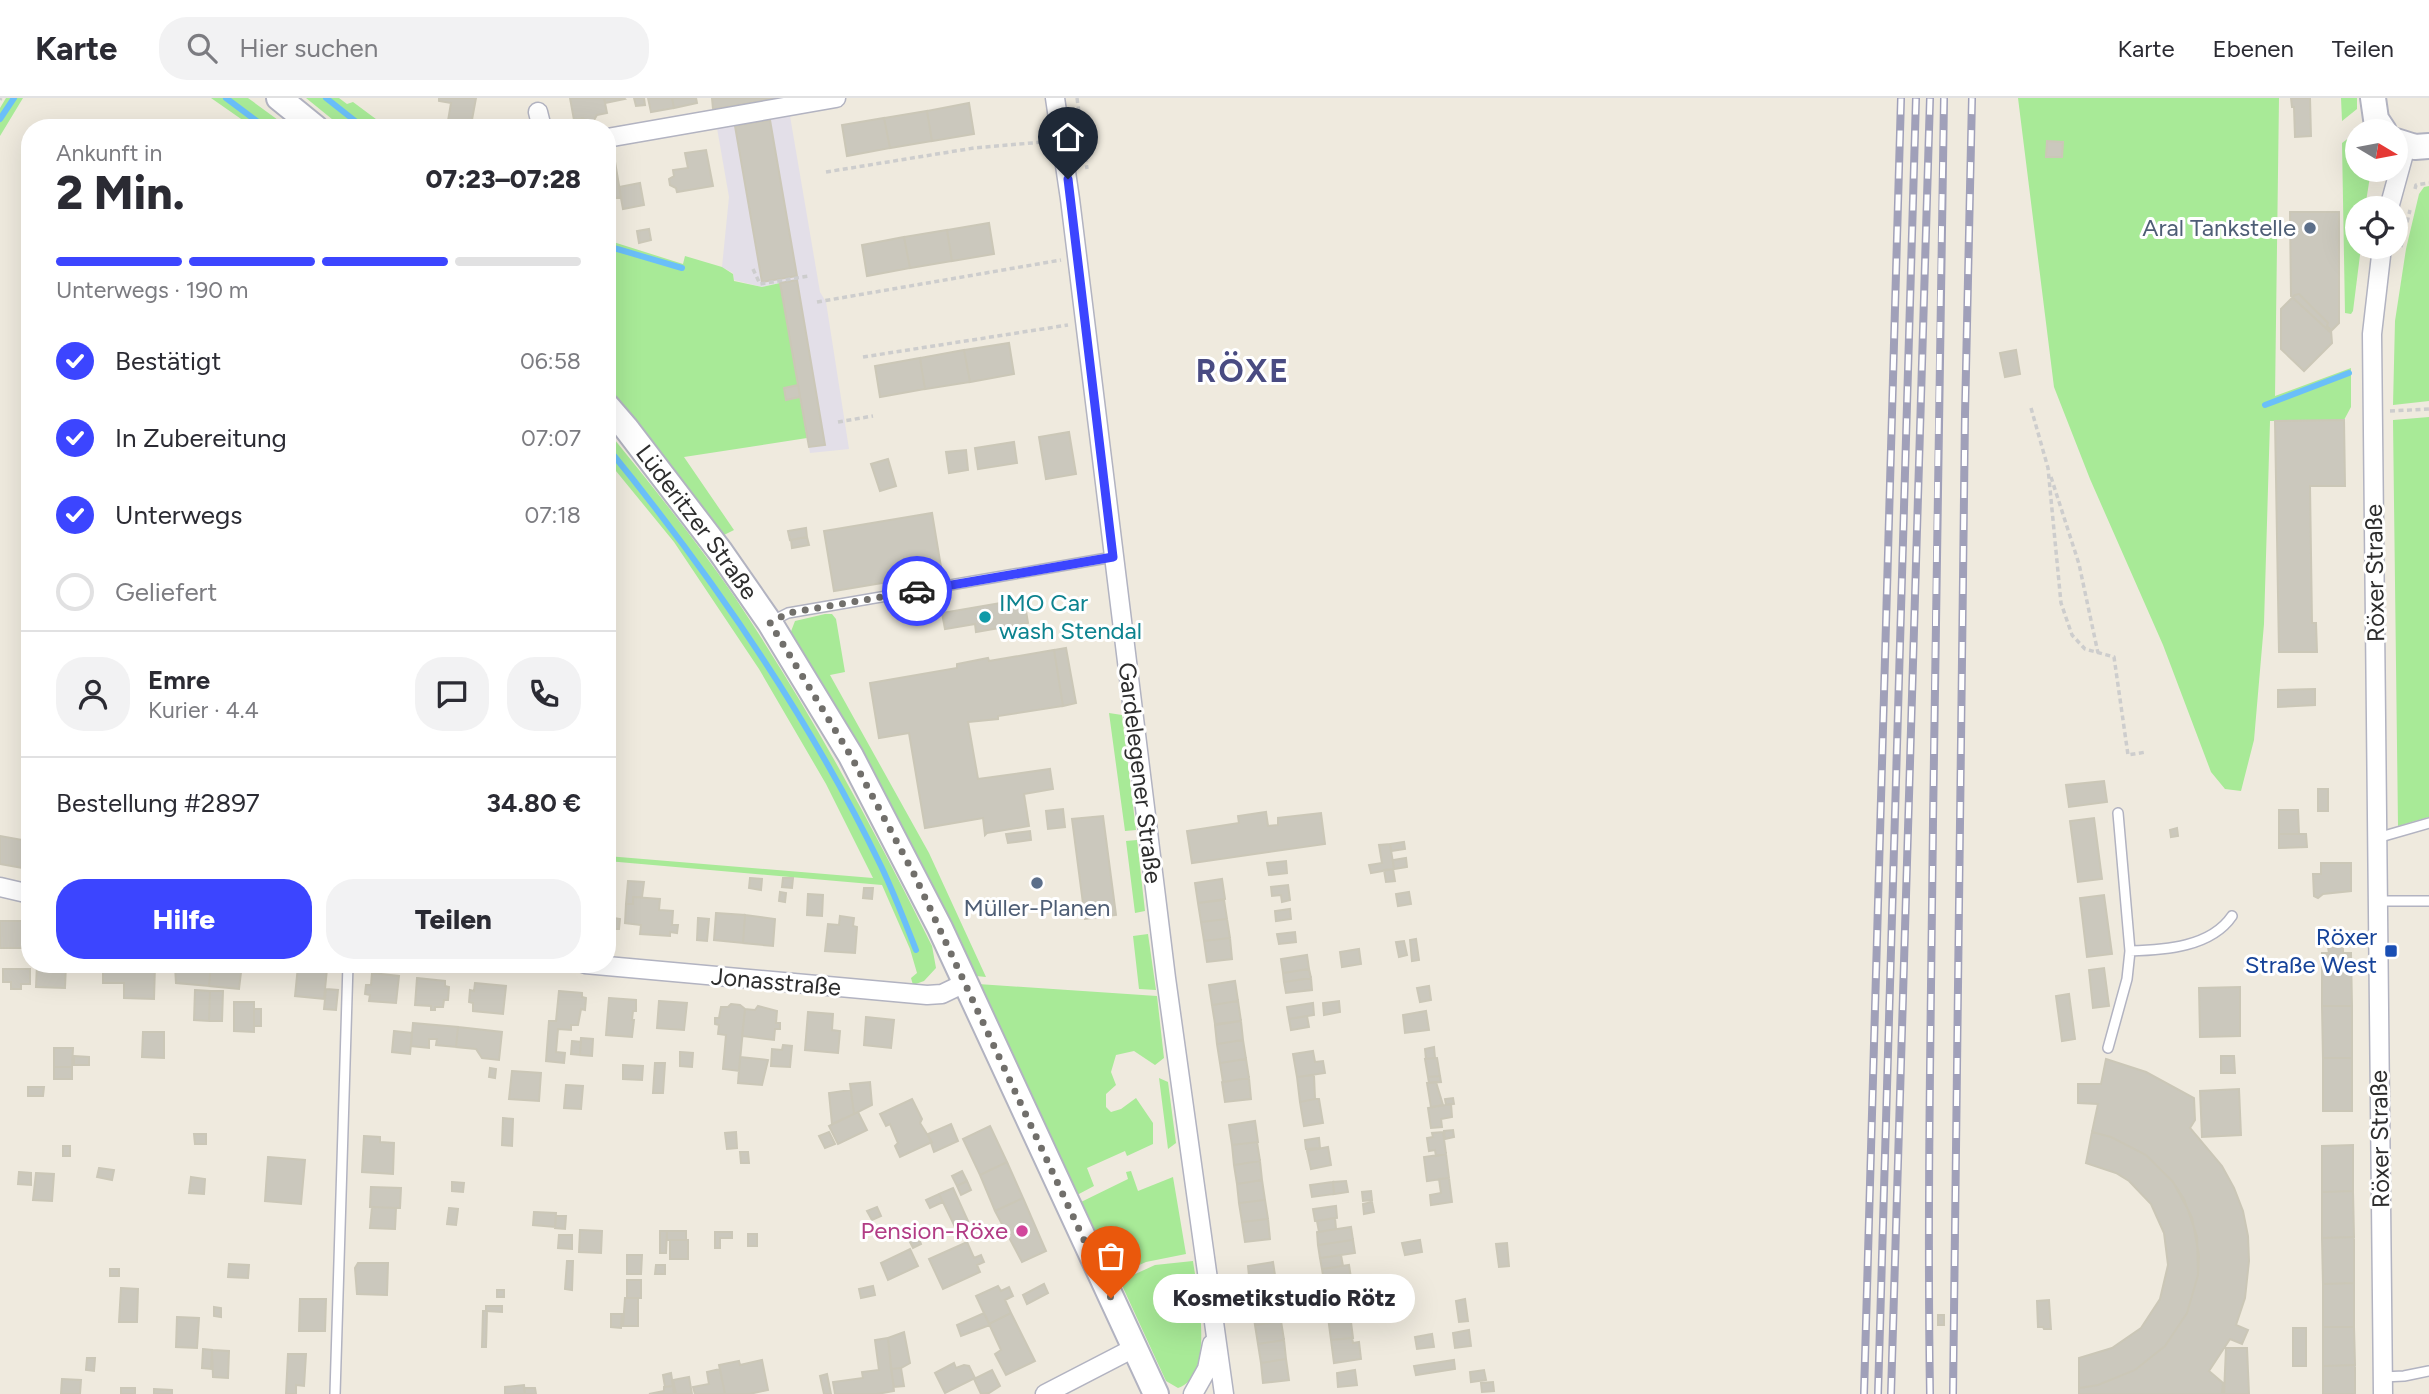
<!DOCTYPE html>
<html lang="de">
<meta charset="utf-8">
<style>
:root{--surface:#fff;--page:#f2f2f3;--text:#2b2b33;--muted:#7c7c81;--line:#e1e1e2;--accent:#3c45ff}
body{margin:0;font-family:Figtree,sans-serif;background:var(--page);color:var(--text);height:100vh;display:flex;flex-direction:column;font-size:26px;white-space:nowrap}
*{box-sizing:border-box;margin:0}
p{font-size:23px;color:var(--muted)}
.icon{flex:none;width:38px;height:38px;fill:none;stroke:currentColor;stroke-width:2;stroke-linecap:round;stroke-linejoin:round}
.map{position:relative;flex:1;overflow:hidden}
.sheet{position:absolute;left:21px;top:21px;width:595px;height:854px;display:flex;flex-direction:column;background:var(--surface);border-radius:28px;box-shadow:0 7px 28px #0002}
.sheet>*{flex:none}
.needle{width:46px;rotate:100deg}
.tools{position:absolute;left:2345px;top:21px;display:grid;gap:14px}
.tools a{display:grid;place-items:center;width:63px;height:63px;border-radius:50%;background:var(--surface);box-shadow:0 7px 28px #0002;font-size:35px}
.pin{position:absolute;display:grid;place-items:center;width:60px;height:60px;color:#fff;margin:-72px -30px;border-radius:50% 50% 50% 0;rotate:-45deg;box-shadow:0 0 7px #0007}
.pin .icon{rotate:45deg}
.courier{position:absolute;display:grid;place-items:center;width:70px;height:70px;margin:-35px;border:5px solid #3c45ff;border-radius:50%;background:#fff;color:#222;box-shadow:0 2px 9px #0007}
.bubble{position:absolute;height:49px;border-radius:24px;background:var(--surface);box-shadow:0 7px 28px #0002;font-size:23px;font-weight:800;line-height:49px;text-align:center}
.headline em{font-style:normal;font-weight:800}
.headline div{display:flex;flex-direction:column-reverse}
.headline{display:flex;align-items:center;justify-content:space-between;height:119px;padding:0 35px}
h1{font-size:46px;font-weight:800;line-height:52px}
.bar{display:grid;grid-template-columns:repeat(4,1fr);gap:10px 7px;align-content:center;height:84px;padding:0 35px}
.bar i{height:9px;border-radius:5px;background:var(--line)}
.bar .selected{background:var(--accent)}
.bar p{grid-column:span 4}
.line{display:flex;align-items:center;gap:18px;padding:0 35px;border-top:2px solid var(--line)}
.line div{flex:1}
.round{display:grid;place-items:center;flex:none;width:74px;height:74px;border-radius:28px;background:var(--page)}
ol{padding:0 35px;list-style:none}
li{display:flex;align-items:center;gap:21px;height:77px}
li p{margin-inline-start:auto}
li .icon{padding:7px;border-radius:50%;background:var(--accent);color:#fff;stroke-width:4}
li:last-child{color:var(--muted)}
li i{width:38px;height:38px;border:4px solid var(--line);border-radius:50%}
.button{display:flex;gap:14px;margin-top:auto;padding:14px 35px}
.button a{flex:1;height:80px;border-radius:28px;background:var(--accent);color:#fff;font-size:28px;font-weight:800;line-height:80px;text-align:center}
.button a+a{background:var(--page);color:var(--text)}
header{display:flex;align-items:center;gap:42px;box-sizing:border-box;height:98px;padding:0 35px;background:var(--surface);border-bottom:2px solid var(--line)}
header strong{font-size:33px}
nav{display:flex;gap:38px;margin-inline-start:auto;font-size:24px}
.search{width:490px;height:63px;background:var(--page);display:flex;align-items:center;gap:18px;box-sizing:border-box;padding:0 24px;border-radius:28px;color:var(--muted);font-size:26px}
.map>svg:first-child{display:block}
.industrial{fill:#e3dfe8}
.green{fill:#a8ea97}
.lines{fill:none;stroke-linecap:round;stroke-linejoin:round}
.stream{stroke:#6abff9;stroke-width:6}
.building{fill:#cbc8bd;stroke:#cbc7b7;stroke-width:2}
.lane-casing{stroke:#b2b3c1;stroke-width:12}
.street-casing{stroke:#b2b3c1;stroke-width:21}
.secondary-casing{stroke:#b2b3c1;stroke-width:28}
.path{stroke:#cdcdcd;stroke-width:3.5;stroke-dasharray:5 3.5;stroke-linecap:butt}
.lane{stroke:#fff;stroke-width:9}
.street{stroke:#fff;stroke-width:18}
.secondary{stroke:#fff;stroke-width:24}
.rail-casing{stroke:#a0a0b9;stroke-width:8}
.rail{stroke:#fff;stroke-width:5;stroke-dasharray:16;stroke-linecap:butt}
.done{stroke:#716f6b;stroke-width:7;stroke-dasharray:0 12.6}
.route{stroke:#3c45ff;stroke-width:9}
.service-dot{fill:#5c6f8a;stroke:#fff;stroke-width:2.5}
.culture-dot{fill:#0f9aa8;stroke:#fff;stroke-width:2.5}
.transit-dot{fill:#1a4fb4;stroke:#fff;stroke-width:2.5}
.hotel-dot{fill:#d1479c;stroke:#fff;stroke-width:2.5}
.labels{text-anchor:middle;stroke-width:6;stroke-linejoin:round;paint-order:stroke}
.service-label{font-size:24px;fill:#4e5e75;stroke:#fff;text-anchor:end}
.street-label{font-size:24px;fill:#2d2d2d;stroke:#fff}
.culture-label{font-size:24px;fill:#0d838f;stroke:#fff;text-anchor:start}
.transit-label{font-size:24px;fill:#164399;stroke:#fff;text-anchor:end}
.hotel-label{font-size:24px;fill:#b23c85;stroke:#fff;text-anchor:end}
.district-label{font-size:32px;font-weight:bold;letter-spacing:2px;fill:#494b82;stroke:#fff}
</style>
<header>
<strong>Karte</strong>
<div class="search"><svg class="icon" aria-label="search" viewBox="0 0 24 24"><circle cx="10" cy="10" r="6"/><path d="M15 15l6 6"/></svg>Hier suchen</div>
<nav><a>Karte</a><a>Ebenen</a><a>Teilen</a></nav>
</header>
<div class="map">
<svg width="2429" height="1296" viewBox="0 0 2429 1296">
<rect width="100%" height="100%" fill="#efeade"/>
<path class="industrial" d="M790,18L820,194L826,204L849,351L810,355L780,185L762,189L734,182L733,175L722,169L729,99L717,30Z"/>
<path class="green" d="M6,0H23L0,38V10Z
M211,0H248L289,30H254Z
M306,0H339L347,6L353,4L388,30H343Z
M2018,0H2279L2275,298L2351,270V309L2344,322L2270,323L2264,526L2254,642L2241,693L2225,691L2211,674L2163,547L2090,381L2054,289Z
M2341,0H2357V11L2342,23Z
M2362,30L2364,33H2357V72H2371L2365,110H2357V149H2361L2353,213L2351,216L2345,215L2342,45Z
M2429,88V303L2393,307L2395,223L2406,151L2419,96L2424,89Z
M607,142L683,166L685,158L722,169L733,176L734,183L762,189L780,185L807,340L684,359L734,432L722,438L659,354L607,292Z
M2429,319V719L2398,728L2393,322Z
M607,332C651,387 696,442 736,501C810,612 873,729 932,848L936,870L924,883L913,887L911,880L917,875L910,851L882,787L607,763V758L873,780L826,686L759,571L674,444L607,362Z
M825,516H832L836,521L845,574L830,577L929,755L986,879L976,878C920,761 861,645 790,536L795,523Z
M1109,615L1122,617L1136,732L1125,733Z
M1137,742L1145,813L1135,815L1126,743Z
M1148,836L1156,892L1139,891L1133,838Z
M978,886L1157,898L1164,960L1155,967L1134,953L1116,957L1111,974L1116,987L1106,996V1009L1111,1014L1121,1011L1136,1000L1153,1025V1046L1127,1058L1125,1053L1087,1070L1094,1088L1077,1097Z
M1159,980L1168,984L1176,1045L1168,1051Z
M1131,1073L1138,1093L1173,1079L1186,1156L1146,1164L1117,1177L1081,1104L1128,1081L1126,1074Z
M1193,1163C1197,1192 1216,1278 1178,1290L1166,1283L1120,1183L1155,1167Z"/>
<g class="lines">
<path class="stream" d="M226,0L266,30
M326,0L364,30
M0,21L14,0
M607,148L682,170
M2265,307L2349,275
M607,349C713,479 808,617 881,768C894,795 905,824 916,852"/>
</g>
<path class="building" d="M439,0H476L471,27L448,23L451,5L439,3Z
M570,0H604L607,15L597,17L594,22L588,23L583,20L574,22Z
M604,0H624L625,1L605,5Z
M634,0H644L645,7L636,8Z
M648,0H672L674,10L651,14Z
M672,0H696L697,5L674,10Z
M712,0H779L713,11Z
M2291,0H2310L2311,38L2295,39L2294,9H2292Z
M969,5L974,36L932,43L927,13Z
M927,13L932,43L890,50L884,20Z
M884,20L890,50L847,58L842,27Z
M770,22L797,178L762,184L735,28Z
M2047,43L2063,44L2062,59H2046Z
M706,52L713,88L677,94L676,90L670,87L669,81L674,78L673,72L688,70L685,55Z
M607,62L608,65L615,64L621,99L607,101Z
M640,85L644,107L623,111L619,89Z
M2290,114H2339V225L2330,234L2291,198Z
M989,125L994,156L952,163L947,132Z
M649,131L651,142L639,145L637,133Z
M947,132L952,163L910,170L904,139Z
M904,139L910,170L867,178L862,147Z
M797,182L825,347L809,349L780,185Z
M2299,196L2328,225L2327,228L2331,232L2332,245L2304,273L2281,251V211L2295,197Z
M1009,245L1014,276L970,284L964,252Z
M964,252L970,284L925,291L920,260Z
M2016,252L2020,276L2005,279L2000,255Z
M920,260L925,291L880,299L875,268Z
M798,287L800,299L786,302L784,290Z
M2344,322L2345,388H2310L2312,525H2316L2317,554H2279L2275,323Z
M1069,334L1076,376L1046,381L1039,339Z
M1014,344L1017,365L978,371L975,350Z
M966,352L968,372L949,375L946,354Z
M888,361L896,388L880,393L871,366Z
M932,415L942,475L834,493L824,433Z
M806,430L807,439L790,442L788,433Z
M807,439L809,447L792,450L791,442Z
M1024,501L1028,525L976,534L975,526L945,531L942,515Z
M1066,550L1076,605L1063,608L1054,552Z
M1054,552L1063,608L998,618V621L968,624L978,681L1050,671L1053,691L1024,696L1029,728L987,735L985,737L983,720L925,730L909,635L879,640L870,585L957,570V566L988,560L989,563Z
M2315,591V607L2278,609V592Z
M2104,683L2107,704L2069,709L2066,687Z
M2318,691H2328V713H2318Z
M1063,711L1065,729L1048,731L1046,713Z
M2279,712H2298L2299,736H2279Z
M1266,714L1268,728L1278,727V720L1321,715L1325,746L1192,765L1187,733L1239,725L1238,718Z
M1103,718L1116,817L1085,821L1072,721Z
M2094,720L2102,781L2078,784L2070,723Z
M2177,730L2178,738L2171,739L2170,732Z
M1030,733L1031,742L1008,745L1006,736Z
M2279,736H2306L2307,749L2279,750Z
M0,738L28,743L23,770L0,766Z
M1404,744L1405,751L1391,753L1390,746Z
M1390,746L1394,771L1371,775L1369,767L1382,765L1379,747Z
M1406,760L1407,769L1394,771L1393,762Z
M1286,763L1287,775L1269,777L1267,765Z
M2321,765H2351V793L2323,796L2318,800L2314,798L2313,776H2321Z
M1393,771L1395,783L1386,784L1384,772Z
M750,780L762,781L761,792L749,790Z
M783,780H793L792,790L782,789Z
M1222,781L1225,801L1198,805L1195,785Z
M628,783L644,784L642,799H633V806H626Z
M1288,787L1290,802L1282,804L1281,797L1272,798L1271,789Z
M864,790H873L872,801L863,800Z
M780,794L786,795L785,804L779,803Z
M1409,794L1411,806L1398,808L1396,796Z
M808,796L823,797L822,818L807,817Z
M2104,797L2112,856L2087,859L2080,800Z
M633,799L660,801L659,812L673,813L672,827H678L677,835L670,834V838L640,836L641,827L625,825L626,806H633Z
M1224,802L1227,821L1201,824L1198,805Z
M607,807L615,808L614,820L620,821L619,831H612V834L607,833Z
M1290,811L1291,821L1276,823L1275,813Z
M716,815L745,817L743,845L714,842Z
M745,817L775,821L773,848L743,845Z
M840,818L854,820L853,828L857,829L855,855L825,853L828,826L839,827Z
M698,820L709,821L707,843L697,842Z
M1227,821L1230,840L1204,843L1201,824Z
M0,823H23L22,850H0Z
M1295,834L1296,844L1279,846L1277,836Z
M1230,840L1232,861L1207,864L1204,843Z
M1416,841L1419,862L1412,863L1410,842Z
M1404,843L1407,857L1399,859L1396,844Z
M2328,849H2343V855H2351L2352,908H2322V855H2329Z
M1359,851L1361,866L1342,869L1340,854Z
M1307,857L1309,871L1283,875L1281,861Z
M37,866H66L65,890L36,889Z
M103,866L155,867L154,901L124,900V885H103Z
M178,866H211L209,888L176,885L175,868Z
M211,866H242L239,891L209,888Z
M298,868L327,871L324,901L295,898Z
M2104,870L2109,908L2093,910L2089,872Z
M3,871H30V886H21V891H11V884H3Z
M1309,871L1311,880L1284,884L1283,875Z
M372,875L399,878L396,905L369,903L370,897L365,896L366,887H371Z
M417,880L445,883V888L449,889L448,902H444L443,909H435V912H431V908L415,907Z
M1311,880L1312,892L1286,895L1284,884Z
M1235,883L1238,903L1212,907L1209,887Z
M475,885L506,888L503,916L473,913V905L469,904L470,892L474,893Z
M1429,888L1431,902L1420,904L1417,890Z
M2240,889V938L2200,939L2199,890Z
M326,891L338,892L336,912L324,911Z
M195,892L210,893L209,923L194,922Z
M210,893H223L222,923H209Z
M559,893L582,895V899L586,900L585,912L581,911L578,927H571V932L558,931L556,954L565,955L564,965L546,963L549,923H556Z
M2069,896L2075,941L2062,943L2056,898Z
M609,900L636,902V913H633L632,922H634L632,939L606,937Z
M659,903L687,905L684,932L657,930Z
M1238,903L1241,923L1215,926L1212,907Z
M1339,903L1340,914L1324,917L1323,905Z
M234,904H254V934L234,933Z
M1313,905L1314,917L1289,921L1287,909Z
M731,906L740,907L745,911L739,973L723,971L726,937L718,936L719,927L715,926V920H719L721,909H728Z
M758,908L777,913L776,925H780V931H775L774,942L742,938L745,911L755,912Z
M2322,908H2352V960H2323Z
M254,911H261V928H254Z
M1426,913L1429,932L1405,935L1403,917Z
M808,914L833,916L832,932L840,933L838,955L805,952Z
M1307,918L1309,929L1291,932L1289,921Z
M866,919L894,922L891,950L864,947Z
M1241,923L1243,942L1217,946L1215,927Z
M413,925L458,929L456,949L436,947L437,941H429V950L411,948Z
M458,929L502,934L499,962L482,960L476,951L456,949Z
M394,933L412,935L410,956L392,954Z
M143,934H164V960L142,959Z
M581,940L593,941L592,958L580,957Z
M1243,942L1246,961L1220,965L1217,946Z
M572,943L581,944L580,957L571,956Z
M783,947L792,948L790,969L771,968L772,951L782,952Z
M1434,949L1435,960L1426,961L1425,951Z
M54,950H73L72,969H54Z
M1313,953L1315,964L1323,963L1325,975L1297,979L1293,956Z
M680,954L693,955L692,969L680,968Z
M74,958L89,959V967H74Z
M2221,958H2234L2235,975H2221Z
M740,959L768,962L762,987L738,985Z
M1437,960L1440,978L1428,979L1425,961Z
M2323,960H2352V1013H2323Z
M1246,961L1249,980L1223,984L1220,965Z
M2106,961L2146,974L2194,1000L2195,1022L2190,1030L2222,1068L2234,1090L2243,1113L2248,1138L2249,1163L2245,1200L2236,1227L2248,1232L2242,1246L2230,1241L2209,1273L2223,1285L2222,1296H2079V1290L2098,1287L2135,1272L2165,1248L2187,1215L2198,1177L2197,1138L2184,1101L2173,1084L2146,1057L2111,1039L2092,1034L2098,1006L2078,1005V986H2101Z
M655,965H665L663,995H653Z
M623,967L643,968L642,982L623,981Z
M54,969H72V981H54Z
M490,970L496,971L495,980L489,979Z
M512,973L541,975L539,1003L509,1001Z
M1314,977L1315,1001L1300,1004L1297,979Z
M1440,978L1441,984L1429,985L1428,979Z
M1249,980L1251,1001L1225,1004L1222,984Z
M870,984L872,1007L854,1016L850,986Z
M1436,984L1443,1007L1431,1009L1427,985Z
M566,987L583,988L581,1011L564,1010Z
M28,989H44L43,998H28Z
M2239,991L2241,1037L2202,1039L2200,993Z
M851,992L854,1016L832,1026L829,995Z
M1453,1000L1454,1006L1446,1007L1445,1001Z
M912,1001L922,1021L920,1025L932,1044L900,1059L895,1048L898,1045L890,1026L886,1028L880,1016Z
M1315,1001H1319L1323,1025L1304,1028L1300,1004Z
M1451,1006L1452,1019L1441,1021L1442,1029L1431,1030L1428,1010Z
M858,1014L867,1032L838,1046L829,1028Z
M503,1020L513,1021L512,1048L502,1047Z
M1255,1023L1258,1044L1232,1047L1229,1027Z
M951,1026L958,1043L934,1054L928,1036Z
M990,1028L1007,1064L980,1077L963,1041Z
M1453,1032L1454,1039L1445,1041L1444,1033Z
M736,1034L737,1050L727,1051L725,1035Z
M829,1034L835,1046L825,1050L819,1038Z
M1443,1034L1446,1056L1436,1058L1435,1052L1429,1053L1427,1040L1433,1039L1432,1035Z
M2092,1034L2111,1039L2146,1057L2173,1084L2192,1119L2199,1158L2198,1177L2187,1215L2165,1248L2135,1272L2098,1287L2079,1290V1260L2112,1250L2141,1230L2160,1201L2168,1167L2164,1135L2151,1106L2129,1083L2116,1075L2086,1065Z
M194,1036H206V1046H195Z
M364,1038L380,1039V1044L394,1045L393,1076L362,1074Z
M1319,1040L1320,1050L1306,1051L1305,1042Z
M1257,1044L1260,1063L1234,1067L1232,1047Z
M2353,1047V1093L2322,1094V1048Z
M63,1048H70V1058H63Z
M1328,1049L1331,1067L1311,1071L1307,1053Z
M740,1054H748L749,1065H741Z
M1446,1056L1449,1080L1427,1083L1424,1059Z
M268,1059L305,1062L301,1106L265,1103Z
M1260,1063L1262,1082L1237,1086L1234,1067Z
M1007,1064L1023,1100L995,1113L980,1077Z
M99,1070L114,1072L112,1082L97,1079Z
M962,1073L967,1083L957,1088L952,1078Z
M19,1074L31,1075V1087L18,1086Z
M36,1075L54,1076L52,1103L33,1102Z
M191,1079L205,1081L204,1096L189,1095Z
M1449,1080L1452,1104L1431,1107L1430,1097L1441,1095L1439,1081Z
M1262,1082L1265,1102L1239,1105L1237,1086Z
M967,1083L971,1092L961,1097L957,1088Z
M1346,1083L1348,1094L1334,1096L1333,1084Z
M452,1084L464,1085L463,1094L452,1093Z
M1333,1084L1334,1096L1312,1099L1310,1087Z
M371,1089L401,1090L400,1110L370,1109Z
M953,1090L968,1123L955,1129L939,1096Z
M1371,1093L1372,1102L1363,1103L1362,1094Z
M2353,1093L2354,1139L2322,1140V1094Z
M939,1096L943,1104L930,1110L926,1102Z
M1023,1100L1046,1153L1022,1164L995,1113Z
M1265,1102L1268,1121L1242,1124L1239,1105Z
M1372,1104L1374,1114L1364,1116L1363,1106Z
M1336,1108L1337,1120L1315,1123L1313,1111Z
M372,1109L396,1110L395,1131L370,1130Z
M877,1109L881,1118L872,1122L867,1113Z
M449,1110L458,1111L456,1127L447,1126Z
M534,1114L556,1115L555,1129L533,1127Z
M556,1118H566L565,1131L555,1130Z
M1335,1120L1336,1131L1319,1134L1317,1123Z
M1268,1121L1270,1141L1245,1144L1242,1124Z
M1351,1129L1353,1142L1318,1147L1317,1134Z
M580,1132L602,1133L601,1155L579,1154Z
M660,1133H667L666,1155H660Z
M667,1133H686V1142H667Z
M715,1134H732V1140H720V1150H715Z
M748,1136H757V1148H748Z
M559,1137H572V1151L558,1150Z
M918,1138L921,1146L913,1150L909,1142Z
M2354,1139V1185L2323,1186L2322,1140Z
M670,1142H688V1161H670Z
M1353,1142L1355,1155L1320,1160L1318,1147Z
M1420,1142L1422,1154L1405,1157L1402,1145Z
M967,1144L974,1160L981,1157L984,1164L977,1167L980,1174L943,1191L929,1161Z
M1507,1145L1509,1168L1499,1169L1496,1146Z
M910,1151L918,1168L888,1182L881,1165Z
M627,1157H642L641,1176H627Z
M1341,1157L1343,1168L1322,1171L1320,1160Z
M567,1163H573L572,1192L565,1191Z
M1273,1164L1276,1184L1250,1188L1248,1168Z
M358,1165H388L387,1197L357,1196L355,1170Z
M229,1166L249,1167L248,1180L228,1179Z
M656,1167H665V1176H655Z
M1349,1167L1351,1180L1324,1184L1322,1171Z
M110,1171H119V1178H110Z
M627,1182H641V1200H627Z
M1276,1184L1278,1204L1253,1207L1250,1188Z
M2354,1185V1229H2323V1186Z
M1044,1186L1048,1195L1027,1206L1023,1197Z
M873,1188L875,1197L861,1200L859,1191Z
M998,1188L1001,1193L1009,1189L1013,1198L1005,1202L1011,1215L989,1226L976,1198Z
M1392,1188L1393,1200L1381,1202L1379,1189Z
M121,1190L138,1191L137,1224H119Z
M497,1192H504V1199H497Z
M1346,1193L1347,1205L1326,1208L1325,1196Z
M625,1200H638V1228H623Z
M300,1201H326L325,1233H299Z
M1465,1201L1468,1223L1459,1224L1456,1203Z
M2049,1202L2051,1231H2044L2043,1229H2038L2037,1203Z
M1278,1204L1282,1223L1255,1227L1252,1207Z
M486,1208H502V1214L486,1213Z
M214,1209L221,1210V1219L214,1218Z
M483,1213H487L486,1249H482Z
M984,1215L990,1227L961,1238L957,1227Z
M1011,1215L1035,1263L1006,1277L995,1256L1001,1252L989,1226Z
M611,1216H622L621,1230L611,1229Z
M1350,1216L1353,1240L1331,1242L1328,1219Z
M1938,1217H1944V1227H1938Z
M177,1219L199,1220L197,1250L176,1249Z
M1281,1223L1284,1242L1258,1246L1255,1227Z
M2323,1229H2354L2355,1267L2323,1268Z
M2293,1230H2306V1268H2293Z
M1469,1232L1471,1248L1455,1250L1453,1235Z
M904,1234L910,1265L901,1270L891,1271L888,1240Z
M1432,1236L1434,1249L1417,1251L1415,1239Z
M888,1240L894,1293L877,1296H835L833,1284L863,1280L862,1274L879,1272L875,1242Z
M1352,1240L1353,1245L1359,1244L1361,1261L1334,1265L1331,1242Z
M1284,1242L1286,1261L1261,1265L1258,1246Z
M2226,1250H2247L2249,1296H2224Z
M203,1251L212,1252L211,1271L202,1270Z
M212,1252L229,1253L228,1280L213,1279Z
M288,1256H306L304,1288L296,1287V1296H286Z
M87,1260H95L94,1273L86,1272Z
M1286,1261L1289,1282L1263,1285L1261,1265Z
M762,1262L768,1292L749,1296H725L719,1267L739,1263L740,1267Z
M1454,1262L1455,1271L1416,1277L1414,1268Z
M954,1265L956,1270L964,1267L969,1268L975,1280L945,1295L935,1275Z
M2355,1267V1296H2323V1268Z
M901,1270L904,1288L894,1289L891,1271Z
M720,1271L725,1296H695L693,1289L709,1286L707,1274Z
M992,1272L1000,1288L989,1295L981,1296L974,1281Z
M1355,1272L1357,1287L1338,1289L1337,1275Z
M1484,1272L1486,1282L1471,1284L1470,1274Z
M671,1275L673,1288L665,1289L663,1277Z
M827,1276L831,1296H824L820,1278Z
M689,1279L692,1296H676L673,1282Z
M62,1281L81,1282L80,1296H61Z
M1493,1284L1494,1293L1482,1294L1481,1285Z
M524,1287L525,1296H505V1289Z
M673,1288L674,1296H649L664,1293V1289Z
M121,1290H135V1296H121Z
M524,1290H535L536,1296H525Z
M154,1291L172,1292V1296H154Z"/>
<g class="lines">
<defs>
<path id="lane" d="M772,523L788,515L1113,459
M2118,715L2130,853C2165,852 2211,849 2232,818
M2377,740L2429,725
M2378,803H2429
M2108,950L2127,881L2130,853
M2383,1279L2404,1278L2429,1273
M335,1296L348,866"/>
<path id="street" d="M1055,0L1070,101L1166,880L1224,1296
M538,14L542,30
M607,40L836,0
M2389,110L2406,48
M2382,149L2372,236L2383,1296
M0,789L30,796
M585,866L927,897L942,896L965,885
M1045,1296L1134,1250
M1193,1296L1207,1271L1212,1246"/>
<g id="secondary">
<path d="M279,0L316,30"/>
<path d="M2373,0L2376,21L2384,33"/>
<path d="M2396,43L2415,49L2429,48"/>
<path id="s1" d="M607,308L626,330L720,453L770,525L851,658L940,830L1156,1296"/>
</g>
</defs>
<use href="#lane" class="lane-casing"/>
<use href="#street" class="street-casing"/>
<use href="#secondary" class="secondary-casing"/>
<path class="path" d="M1077,0L1087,71
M0,2L1,0
M826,74L974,50L1043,44
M2415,91L2416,87L2429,85
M2401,149L2410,112
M753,171L760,186L809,178
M817,204L1061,162
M863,259L1068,227
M2031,310L2048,370L2061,505L2072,537L2085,551L2114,559L2128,657L2146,654
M2390,313L2429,311
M838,324L873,318
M2051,379L2079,466L2098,555"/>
<use href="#lane" class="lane"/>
<use href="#street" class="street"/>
<use href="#secondary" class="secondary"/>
<defs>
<path id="rail" d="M1864,1296L1901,0
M1878,1296L1916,0
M1891,1296L1930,0
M1930,1296C1927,1105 1931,914 1933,723C1936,482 1939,241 1944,0
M1953,1296L1965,317L1972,0"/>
</defs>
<use href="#rail" class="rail-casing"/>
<use href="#rail" class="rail"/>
</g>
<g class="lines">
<path class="done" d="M917,493L788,515L770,525L851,658L915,778L1111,1200"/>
<path class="route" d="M917,493L1113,459L1068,81"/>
</g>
<g class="service-dot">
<circle cx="2310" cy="130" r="7"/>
<circle cx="1037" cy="785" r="7"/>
</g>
<circle class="culture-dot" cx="985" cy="519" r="7"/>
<rect class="transit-dot" x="2384" y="846" width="14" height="14" rx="3.5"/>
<circle class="hotel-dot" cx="1022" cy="1133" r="7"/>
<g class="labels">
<g class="service-label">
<text x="2296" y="138">Aral Tankstelle</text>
<text x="1037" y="818" text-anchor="middle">Müller-Planen</text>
</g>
<g class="street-label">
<text dy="8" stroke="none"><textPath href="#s1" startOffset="147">Lüderitzer Straße</textPath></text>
<text transform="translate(2375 475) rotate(-91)" y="8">Röxer Straße</text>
<text transform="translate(1140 675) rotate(83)" y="8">Gardelegener Straße</text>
<text transform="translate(776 884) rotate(5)" y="8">Jonasstraße</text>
<text transform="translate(2380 1041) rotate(-91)" y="8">Röxer Straße</text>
</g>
<g class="culture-label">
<text x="999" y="513">IMO Car<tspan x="999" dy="28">wash Stendal</tspan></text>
</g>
<g class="transit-label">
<text x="2377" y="847">Röxer<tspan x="2377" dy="28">Straße West</tspan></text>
</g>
<g class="hotel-label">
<text x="1008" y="1141">Pension-Röxe</text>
</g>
<g class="district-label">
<text x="1243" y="284">RÖXE</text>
</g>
</g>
</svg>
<div class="tools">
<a><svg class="needle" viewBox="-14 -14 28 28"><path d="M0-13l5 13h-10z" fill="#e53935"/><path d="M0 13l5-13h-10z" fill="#7c7c81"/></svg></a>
<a><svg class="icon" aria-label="locate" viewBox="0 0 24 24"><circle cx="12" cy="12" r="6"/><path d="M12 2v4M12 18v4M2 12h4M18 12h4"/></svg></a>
</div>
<div class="pin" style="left:1111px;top:1200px;background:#ea580c"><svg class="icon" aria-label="bag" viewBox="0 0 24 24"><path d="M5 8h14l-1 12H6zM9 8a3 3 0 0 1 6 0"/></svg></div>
<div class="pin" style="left:1068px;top:81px;background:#1f2937"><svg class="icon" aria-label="home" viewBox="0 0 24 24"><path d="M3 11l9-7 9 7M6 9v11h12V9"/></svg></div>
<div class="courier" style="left:917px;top:493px"><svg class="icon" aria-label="car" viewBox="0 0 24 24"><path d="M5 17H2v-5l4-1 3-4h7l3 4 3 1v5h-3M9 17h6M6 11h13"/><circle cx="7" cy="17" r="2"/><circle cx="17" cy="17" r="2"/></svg></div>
<div class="bubble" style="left:1153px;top:1176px;width:262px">Kosmetikstudio Rötz</div>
<section class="sheet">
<div class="headline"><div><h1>2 Min.</h1><p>Ankunft in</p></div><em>07:23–07:28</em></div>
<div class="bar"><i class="selected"></i><i class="selected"></i><i class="selected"></i><i></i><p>Unterwegs · 190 m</p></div>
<ol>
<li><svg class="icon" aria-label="check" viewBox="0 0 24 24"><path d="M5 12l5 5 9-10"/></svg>Bestätigt<p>06:58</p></li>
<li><svg class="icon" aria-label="check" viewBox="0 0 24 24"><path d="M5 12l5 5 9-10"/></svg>In Zubereitung<p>07:07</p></li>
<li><svg class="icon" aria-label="check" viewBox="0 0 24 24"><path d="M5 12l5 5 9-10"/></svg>Unterwegs<p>07:18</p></li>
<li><i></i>Geliefert</li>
</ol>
<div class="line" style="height:126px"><a class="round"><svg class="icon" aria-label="person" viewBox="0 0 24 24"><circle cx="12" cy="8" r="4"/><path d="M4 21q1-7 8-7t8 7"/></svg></a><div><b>Emre</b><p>Kurier · 4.4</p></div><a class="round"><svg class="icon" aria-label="chat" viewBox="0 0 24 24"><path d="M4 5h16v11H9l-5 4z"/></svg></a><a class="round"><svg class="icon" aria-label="phone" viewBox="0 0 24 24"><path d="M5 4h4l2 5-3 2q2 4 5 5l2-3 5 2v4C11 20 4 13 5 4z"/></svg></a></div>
<div class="line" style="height:91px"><div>Bestellung #2897</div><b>34.80 €</b></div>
<div class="button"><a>Hilfe</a><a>Teilen</a></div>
</section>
</div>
